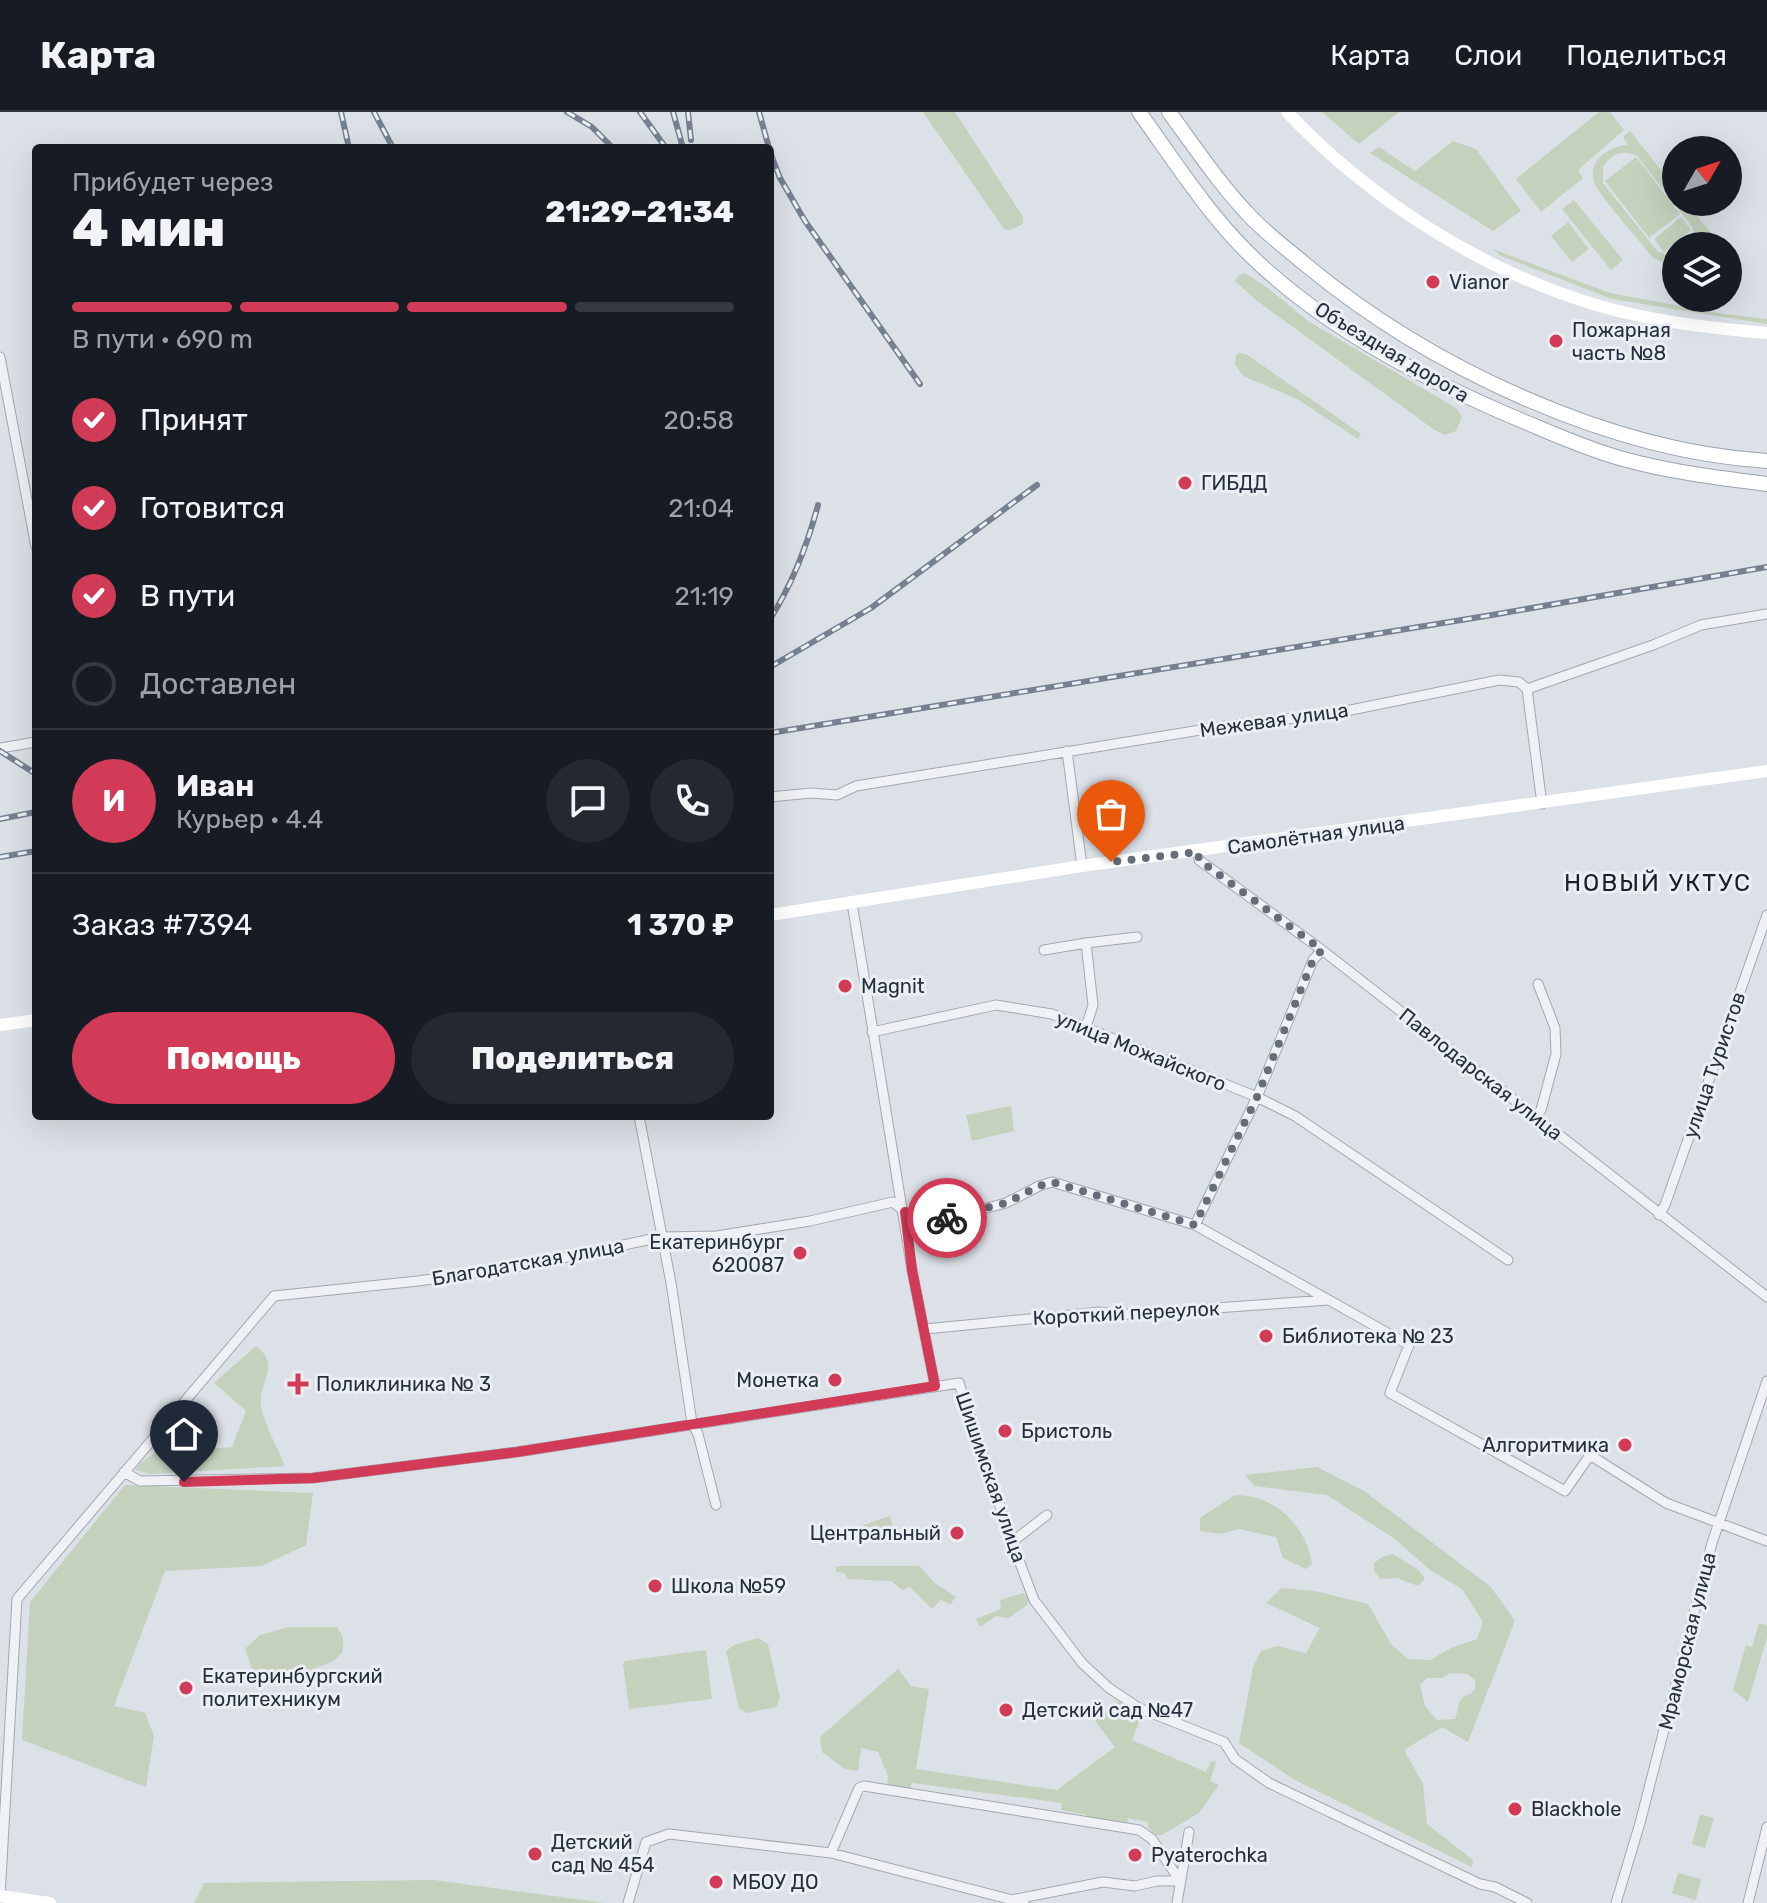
<!DOCTYPE html>
<html lang="ru">
<meta charset="utf-8">
<style>
:root{--surface:#171b24;--page:#242831;--text:#f1f3f6;--muted:#9ea1a6;--line:#363941;--accent:#d13b57}
body{margin:0;font-family:Rubik,sans-serif;background:var(--page);color:var(--text);height:100vh;display:flex;flex-direction:column;font-size:30px;white-space:nowrap}
*{box-sizing:border-box;margin:0}
p{font-size:26px;color:var(--muted)}
.icon{flex:none;width:44px;height:44px;fill:none;stroke:currentColor;stroke-width:2;stroke-linecap:round;stroke-linejoin:round}
.map{position:relative;flex:1;overflow:hidden}
.side{position:absolute;left:32px;top:32px;width:742px;height:976px;display:flex;flex-direction:column;background:var(--surface);border-radius:8px;box-shadow:0 8px 32px #0002}
.side>*{flex:none}
.needle{width:52px;rotate:51deg}
.buttons{position:absolute;left:1662px;top:24px;display:grid;gap:16px}
.buttons a{display:grid;place-items:center;width:80px;height:80px;border-radius:50%;background:var(--surface);box-shadow:0 8px 32px #0002;font-size:40px}
.pin{position:absolute;display:grid;place-items:center;width:68px;height:68px;color:#fff;margin:-82px -34px;border-radius:50% 50% 50% 0;rotate:-45deg;box-shadow:0 0 8px #0007}
.pin .icon{rotate:45deg}
.courier{position:absolute;display:grid;place-items:center;width:80px;height:80px;margin:-40px;border:6px solid #d13b57;border-radius:50%;background:#fff;color:#222;box-shadow:0 2px 10px #0007}
.headline em{font-style:normal;font-weight:800}
.headline div{display:flex;flex-direction:column-reverse}
.headline{display:flex;align-items:center;justify-content:space-between;height:136px;padding:0 40px}
h1{font-size:52px;font-weight:800;line-height:60px}
.bar{display:grid;grid-template-columns:repeat(4,1fr);gap:12px 8px;align-content:center;height:96px;padding:0 40px}
.bar i{height:10px;border-radius:6px;background:var(--line)}
.bar .current{background:var(--accent)}
.bar p{grid-column:span 4}
.line{display:flex;align-items:center;gap:20px;padding:0 40px;border-top:2px solid var(--line)}
.line div{flex:1}
.round{display:grid;place-items:center;flex:none;width:84px;height:84px;border-radius:42px;background:var(--page)}
ol{padding:0 40px;list-style:none}
li{display:flex;align-items:center;gap:24px;height:88px}
li p{margin-inline-start:auto}
li .icon{padding:8px;border-radius:50%;background:var(--accent);color:#fff;stroke-width:4}
li:last-child{color:var(--muted)}
li i{width:44px;height:44px;border:4px solid var(--line);border-radius:50%}
.primary-button{display:flex;gap:16px;margin-top:auto;padding:16px 40px}
.primary-button a{flex:1;height:92px;border-radius:48px;background:var(--accent);color:#fff;font-size:32px;font-weight:800;line-height:92px;text-align:center}
.primary-button a+a{background:var(--page);color:var(--text)}
header{display:flex;align-items:center;gap:48px;box-sizing:border-box;height:112px;padding:0 40px;background:var(--surface);border-bottom:2px solid var(--line)}
header strong{font-size:38px}
nav{display:flex;gap:44px;margin-inline-start:auto;font-size:28px}
.map>svg:first-child{display:block}
.green{fill:#c3d1bd;fill-rule:evenodd}
.lines{fill:none;stroke-linecap:round;stroke-linejoin:round}
.street-casing{stroke:#a1a8b1;stroke-width:11}
.primary-casing{stroke:#9ba5b3;stroke-width:16}
.street{stroke:#eff1f5;stroke-width:9}
.secondary{stroke:#fff;stroke-width:12}
.primary{stroke:#fff;stroke-width:14}
.rail-casing{stroke:#758091;stroke-width:6}
.rail{stroke:#ebeff4;stroke-width:3;stroke-dasharray:9;stroke-linecap:butt}
.done{stroke:#656d78;stroke-width:8;stroke-dasharray:0 14.4}
.route{stroke:#d13b57;stroke-width:10}
.poi-dot{fill:#d13b57;stroke:#ebeff4;stroke-width:3}
.labels{text-anchor:middle;stroke-width:6;stroke-linejoin:round;paint-order:stroke}
.poi-label{font-size:20px;fill:#252f3d;stroke:#ebeff4;text-anchor:start}
.street-label{font-size:20px;fill:#252f3d;stroke:#ebeff4}
.quarter-label{font-size:24px;letter-spacing:2px;fill:#18202e;stroke:#ebeff4}
</style>
<header>
<strong>Карта</strong>
<nav><a>Карта</a><a>Слои</a><a>Поделиться</a></nav>
</header>
<div class="map">
<svg width="1767" height="1791" viewBox="0 0 1767 1791">
<rect width="100%" height="100%" fill="#dce1e7"/>
<path class="green" d="M923,0H955L1023,105V112L1011,118L1004,117Z
M1322,0H1399L1359,32Z
M1599,0H1610L1624,18L1578,58L1583,66L1541,100L1516,67Z
M1630,19L1676,77V90H1686L1721,134H1711L1702,122L1698,134H1690L1694,119L1690,112L1637,44C1622,37 1611,42 1603,55V71L1658,140L1669,143L1676,142V151L1662,150L1653,146C1641,130 1600,85 1594,70C1587,48 1611,33 1628,33L1623,25Z
M1453,29L1476,37L1521,99L1493,119L1370,41L1379,35L1415,59Z
M1636,45L1680,102L1649,126L1605,69Z
M1574,88L1623,148L1611,158L1562,97Z
M1681,105L1691,118L1664,140L1654,127Z
M1568,110L1589,137L1572,150L1551,124Z
M1493,137L1610,181L1724,202L1767,207V212L1612,187L1501,144Z
M1245,161L1268,176L1308,209L1456,296L1462,305L1456,319L1445,323L1433,317L1256,188L1235,169L1238,164Z
M1240,241L1246,242L1361,322L1358,327L1297,287L1243,264L1235,252L1236,243Z
M1011,994L1014,1019L972,1029L966,1003Z
M256,1234C282,1254 258,1269 261,1293C262,1307 279,1339 285,1354L151,1362L135,1358L140,1351L158,1339L185,1315L206,1337L232,1335L246,1299L214,1271Z
M1317,1355L1364,1379L1491,1475L1515,1509L1468,1630L1442,1615L1404,1638L1423,1672L1427,1712L1473,1748L1472,1755L1295,1668L1239,1631L1253,1555L1261,1539L1277,1534L1306,1541L1320,1516L1266,1491L1281,1476L1315,1479L1368,1492L1391,1532L1408,1547L1430,1548L1453,1535L1477,1527L1483,1510L1462,1477L1430,1458L1395,1427L1327,1383L1254,1374L1245,1363ZM1451,1561L1467,1562L1475,1568V1576L1471,1582C1455,1586 1460,1595 1455,1607L1437,1608L1425,1594L1420,1573L1427,1566H1441Z
M125,1373L313,1381L306,1433L262,1454L165,1459L114,1594L145,1601L154,1624L146,1675L22,1628L30,1490Z
M1235,1383C1275,1383 1306,1413 1312,1452L1306,1457L1283,1446L1276,1425L1239,1417L1219,1422L1200,1419V1406Z
M890,1404L894,1419L866,1428L861,1414Z
M1393,1442L1417,1457L1425,1466L1418,1474L1397,1466L1380,1467L1374,1459V1451L1382,1445Z
M839,1454H919L935,1471L956,1485L950,1492L941,1488L932,1497L910,1475L902,1478L891,1469L848,1467L844,1461L836,1460V1455Z
M1023,1481L1029,1484L1027,1493L1009,1506L996,1504L980,1515L976,1507L1001,1497L1000,1488Z
M1759,1511L1767,1513V1525L1748,1590L1733,1578L1746,1533L1752,1535Z
M289,1515H337L343,1525V1540L332,1550L270,1572L256,1568L245,1537L260,1523Z
M758,1526L768,1532L780,1586L776,1595L746,1601L739,1596L726,1539L734,1533Z
M706,1538L712,1587L629,1597L623,1552L625,1549Z
M898,1557L911,1574L929,1577L916,1657L1057,1678L1115,1635L1095,1609L1118,1589L1143,1601L1132,1628L1206,1660L1211,1649L1216,1650L1210,1669L1219,1673L1199,1701L1162,1723H1152L1151,1717L1148,1716V1710L1128,1706L1127,1713L1087,1707L1086,1703L1061,1698L1062,1691L912,1671L909,1680L887,1676L888,1664L878,1640L861,1636L858,1659L845,1657L822,1640L820,1625Z
M1700,1702L1714,1706L1705,1736L1692,1732Z
M1678,1761L1701,1767L1696,1788L1672,1781Z
M434,1768L605,1791H194L204,1771Z"/>
<g class="lines">
<defs>
<path id="street" d="M0,245L36,435
M1527,577L1542,692
M0,636L36,630
M1067,639L1082,754
M770,685L811,681L837,683L856,674L1225,614L1331,602L1499,568L1519,570L1527,577L1653,533L1701,513L1767,502
M1198,740L1199,748L1322,838L1767,1185
M852,791L912,1158L935,1274
M1044,838L1086,831
M1086,915L1093,893L1086,831L1137,825
M872,920L996,893L1052,902L1257,985L1295,1004L1508,1148
M639,1004L671,1171L692,1311L698,1322L716,1393
M1535,1005L1541,998L1556,942L1555,916L1538,872
M1659,1103L1665,1093L1767,803
M1195,1113L1257,985L1313,848L1322,838
M925,1217L1100,1200L1117,1203L1328,1188
M124,1360L140,1369L313,1366L517,1340L959,1271L1012,1430L1034,1488L1082,1551L1109,1576L1139,1596L1224,1630L1235,1647L1269,1671L1480,1772L1495,1775L1527,1791
M1012,1430L1047,1403
M831,1741L859,1676L864,1674L1139,1718L1152,1727L1180,1769
M0,1784L17,1487L274,1184L418,1169L530,1153L661,1125L717,1124L810,1109L893,1090L921,1113L1006,1091L1039,1074L1052,1070L1195,1113L1409,1233L1390,1281L1565,1379L1590,1343L1666,1391L1767,1429
M1016,1787L1103,1770L1135,1774L1157,1769H1180
M628,1791L646,1730L669,1722L831,1741L1024,1791
M1177,1791L1189,1720
M1616,1791L1640,1711L1712,1431L1767,1269
M1748,1791L1767,1715"/>
<path id="primary" d="M1139,0C1173,47 1206,99 1247,140C1327,219 1435,273 1537,315C1565,327 1594,339 1623,347C1670,360 1719,366 1767,372
M1169,0C1194,34 1218,70 1247,101C1264,120 1286,136 1306,153C1428,254 1607,339 1767,349"/>
</defs>
<use href="#street" class="street-casing"/>
<use href="#primary" class="primary-casing"/>
<use href="#street" class="street"/>
<path class="secondary" d="M1287,0C1370,87 1478,157 1593,192C1648,209 1710,216 1767,221
M770,803L1082,754L1767,659
M0,913L36,908
M0,1784L50,1791"/>
<use href="#primary" class="primary"/>
<defs>
<path id="rail" d="M341,0L349,36
M374,0L393,36
M567,0L592,15L613,36
M640,0L666,36
M673,0L683,36
M688,0L691,28
M759,0L769,36
M770,40L780,66L805,109L920,272
M770,507C793,471 807,434 818,393
M770,555L871,496L1037,373
M770,621L1492,503L1767,455
M0,639L36,662
M0,707L36,700
M0,745L36,739"/>
</defs>
<use href="#rail" class="rail-casing"/>
<use href="#rail" class="rail"/>
</g>
<g class="lines">
<path class="done" d="M947,1106L1006,1091L1039,1074L1052,1070L1195,1113L1257,985L1313,848L1322,838L1199,748L1198,740L1111,750"/>
<path class="route" d="M184,1370L313,1366L517,1340L935,1274L912,1158L905,1100L921,1113L947,1106"/>
</g>
<g class="poi-dot">
<circle cx="1433" cy="170" r="8"/>
<circle cx="1556" cy="229" r="8"/>
<circle cx="1185" cy="371" r="8"/>
<circle cx="845" cy="874" r="8"/>
<circle cx="800" cy="1141" r="8"/>
<circle cx="1266" cy="1224" r="8"/>
<circle cx="835" cy="1268" r="8"/>
<path d="M294 1260h8v8h8v8h-8v8h-8v-8h-8v-8h8z"/>
<circle cx="1005" cy="1319" r="8"/>
<circle cx="1625" cy="1333" r="8"/>
<circle cx="957" cy="1421" r="8"/>
<circle cx="655" cy="1474" r="8"/>
<circle cx="186" cy="1576" r="8"/>
<circle cx="1006" cy="1598" r="8"/>
<circle cx="1515" cy="1697" r="8"/>
<circle cx="535" cy="1742" r="8"/>
<circle cx="1135" cy="1743" r="8"/>
<circle cx="716" cy="1770" r="8"/>
</g>
<g class="labels">
<g class="poi-label">
<text x="1449" y="177">Vianor</text>
<text x="1572" y="225">Пожарная<tspan x="1572" dy="23">часть №8</tspan></text>
<text x="1201" y="378">ГИБДД</text>
<text x="861" y="881">Magnit</text>
<text x="784" y="1137" text-anchor="end">Екатеринбург<tspan x="784" dy="23">620087</tspan></text>
<text x="1282" y="1231">Библиотека № 23</text>
<text x="819" y="1275" text-anchor="end">Монетка</text>
<text x="316" y="1279">Поликлиника № 3</text>
<text x="1021" y="1326">Бристоль</text>
<text x="1609" y="1340" text-anchor="end">Алгоритмика</text>
<text x="941" y="1428" text-anchor="end">Центральный</text>
<text x="671" y="1481">Школа №59</text>
<text x="202" y="1571">Екатеринбургский<tspan x="202" dy="23">политехникум</tspan></text>
<text x="1022" y="1605">Детский сад №47</text>
<text x="1531" y="1704">Blackhole</text>
<text x="551" y="1737">Детский<tspan x="551" dy="23">сад № 454</tspan></text>
<text x="1151" y="1750">Pyaterochka</text>
<text x="732" y="1777">МБОУ ДО</text>
</g>
<g class="street-label">
<text transform="translate(1392 240) rotate(31)" y="7">Объездная дорога</text>
<text transform="translate(1274 608) rotate(-8)" y="7">Межевая улица</text>
<text transform="translate(1316 723) rotate(-8)" y="7">Самолётная улица</text>
<text transform="translate(1141 939) rotate(22)" y="7">улица Можайского</text>
<text transform="translate(1714 953) rotate(-71)" y="7">улица Туристов</text>
<text transform="translate(1481 962) rotate(38)" y="7">Павлодарская улица</text>
<text transform="translate(528 1150) rotate(-10)" y="7">Благодатская улица</text>
<text transform="translate(1126 1201) rotate(-3)" y="7">Короткий переулок</text>
<text transform="translate(991 1365) rotate(71)" y="7">Шишимская улица</text>
<text transform="translate(1687 1529) rotate(-76)" y="7">Мраморская улица</text>
</g>
<g class="quarter-label">
<text x="1658" y="779">НОВЫЙ УКТУС</text>
</g>
</g>
</svg>
<div class="buttons">
<a><svg class="needle" viewBox="-14 -14 28 28"><path d="M0-13l5 13h-10z" fill="#e53935"/><path d="M0 13l5-13h-10z" fill="#9ea1a6"/></svg></a>
<a><svg class="icon" aria-label="layers" viewBox="0 0 24 24"><path d="M12 4l9 5-9 5-9-5zM3 14l9 5 9-5"/></svg></a>
</div>
<div class="pin" style="left:1111px;top:750px;background:#ea580c"><svg class="icon" aria-label="bag" viewBox="0 0 24 24"><path d="M5 8h14l-1 12H6zM9 8a3 3 0 0 1 6 0"/></svg></div>
<div class="pin" style="left:184px;top:1370px;background:#1f2937"><svg class="icon" aria-label="home" viewBox="0 0 24 24"><path d="M3 11l9-7 9 7M6 9v11h12V9"/></svg></div>
<div class="courier" style="left:947px;top:1106px"><svg class="icon" aria-label="bike" viewBox="0 0 24 24"><circle cx="6" cy="16" r="4"/><circle cx="18" cy="16" r="4"/><path d="M6 16l4-8h5l3 8M10 8l3 8H6M13 5h3"/></svg></div>
<section class="side">
<div class="headline"><div><h1>4 мин</h1><p>Прибудет через</p></div><em>21:29–21:34</em></div>
<div class="bar"><i class="current"></i><i class="current"></i><i class="current"></i><i></i><p>В пути · 690 m</p></div>
<ol>
<li><svg class="icon" aria-label="check" viewBox="0 0 24 24"><path d="M5 12l5 5 9-10"/></svg>Принят<p>20:58</p></li>
<li><svg class="icon" aria-label="check" viewBox="0 0 24 24"><path d="M5 12l5 5 9-10"/></svg>Готовится<p>21:04</p></li>
<li><svg class="icon" aria-label="check" viewBox="0 0 24 24"><path d="M5 12l5 5 9-10"/></svg>В пути<p>21:19</p></li>
<li><i></i>Доставлен</li>
</ol>
<div class="line" style="height:144px"><b class="round" style="background:var(--accent);color:#fff">И</b><div><b>Иван</b><p>Курьер · 4.4</p></div><a class="round"><svg class="icon" aria-label="chat" viewBox="0 0 24 24"><path d="M4 5h16v11H9l-5 4z"/></svg></a><a class="round"><svg class="icon" aria-label="phone" viewBox="0 0 24 24"><path d="M5 4h4l2 5-3 2q2 4 5 5l2-3 5 2v4C11 20 4 13 5 4z"/></svg></a></div>
<div class="line" style="height:104px"><div>Заказ #7394</div><b>1 370 ₽</b></div>
<div class="primary-button"><a>Помощь</a><a>Поделиться</a></div>
</section>
</div>
